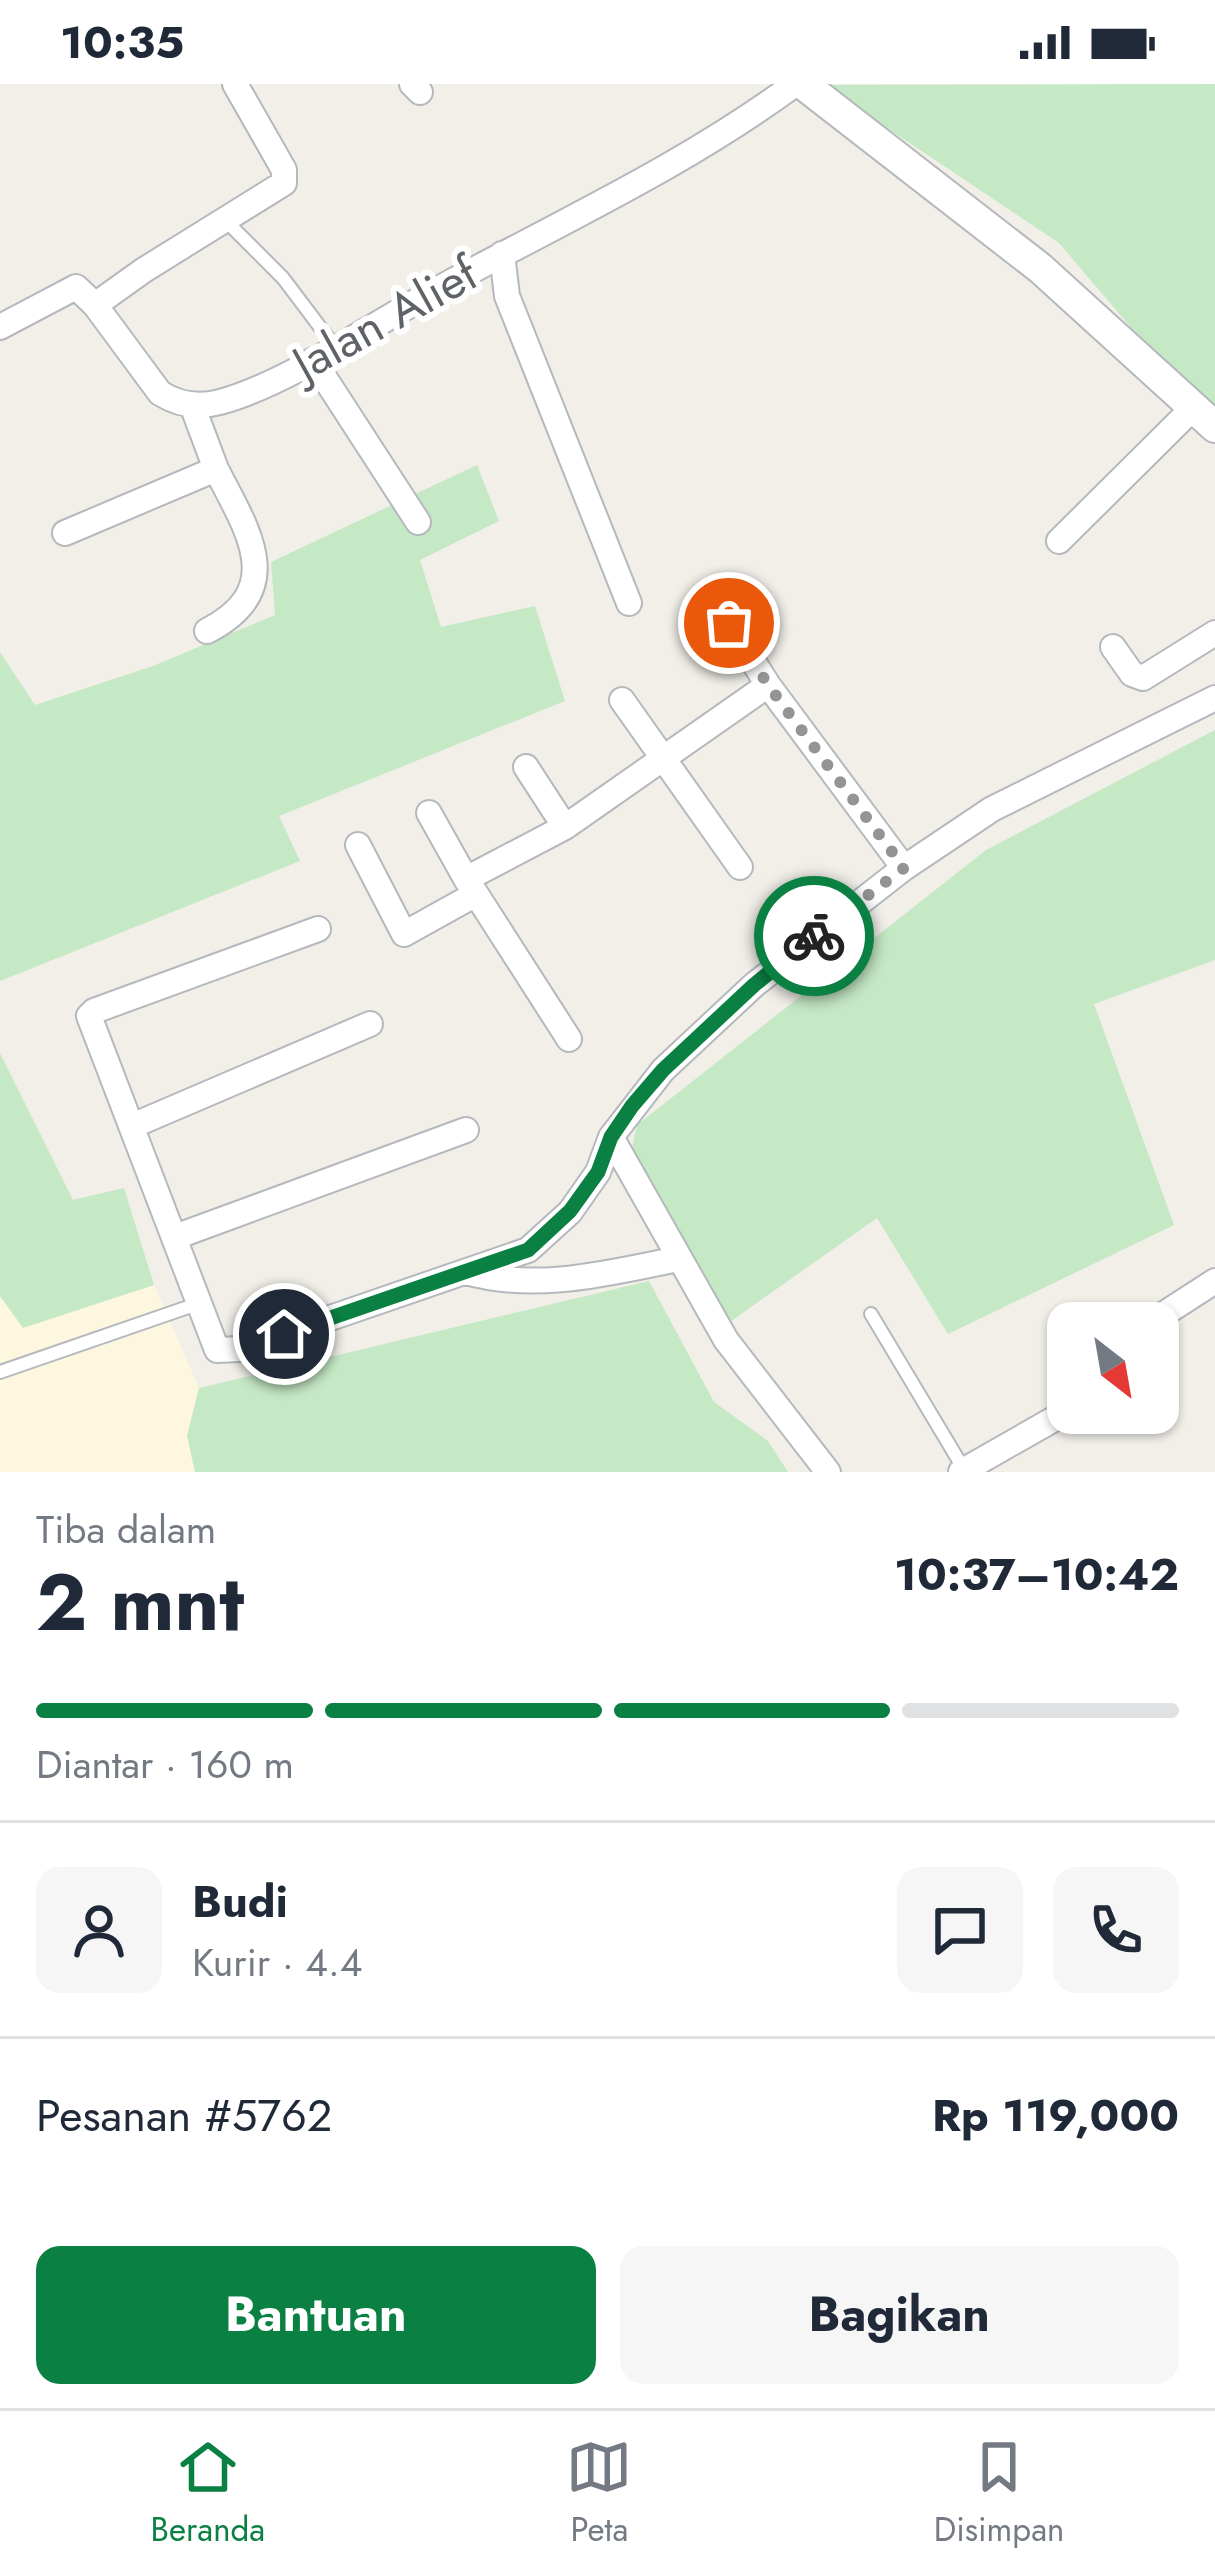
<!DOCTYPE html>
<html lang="id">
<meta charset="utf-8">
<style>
:root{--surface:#fff;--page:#f6f6f7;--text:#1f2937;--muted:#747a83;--line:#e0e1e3;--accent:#0b8043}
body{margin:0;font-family:Jost,sans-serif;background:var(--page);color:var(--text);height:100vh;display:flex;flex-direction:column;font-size:45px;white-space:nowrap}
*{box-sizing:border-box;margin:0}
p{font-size:39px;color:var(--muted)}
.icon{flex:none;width:66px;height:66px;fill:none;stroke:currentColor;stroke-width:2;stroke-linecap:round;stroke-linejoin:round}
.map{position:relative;height:1388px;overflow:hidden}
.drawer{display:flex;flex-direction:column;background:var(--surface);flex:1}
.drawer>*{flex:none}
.needle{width:78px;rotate:149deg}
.controls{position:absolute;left:1047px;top:1218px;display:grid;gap:24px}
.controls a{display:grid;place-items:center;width:132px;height:132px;border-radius:24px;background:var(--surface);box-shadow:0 3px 9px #0004;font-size:60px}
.pin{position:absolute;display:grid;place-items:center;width:102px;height:102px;color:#fff;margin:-51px;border:6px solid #fff;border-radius:50%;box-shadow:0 3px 12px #0007}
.courier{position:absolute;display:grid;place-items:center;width:120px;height:120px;margin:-60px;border:9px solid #0b8043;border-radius:50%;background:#fff;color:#222;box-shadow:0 3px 15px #0007}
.head em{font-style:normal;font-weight:700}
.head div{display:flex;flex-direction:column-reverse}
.head{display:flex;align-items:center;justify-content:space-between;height:204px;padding:0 36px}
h1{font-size:78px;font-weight:700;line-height:90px}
.bar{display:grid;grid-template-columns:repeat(4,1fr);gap:18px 12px;align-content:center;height:144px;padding:0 36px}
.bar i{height:15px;border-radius:9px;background:var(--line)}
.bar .active{background:var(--accent)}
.bar p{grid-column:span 4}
.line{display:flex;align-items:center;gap:30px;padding:0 36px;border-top:3px solid var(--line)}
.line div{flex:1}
.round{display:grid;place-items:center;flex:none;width:126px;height:126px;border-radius:24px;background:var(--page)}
.action{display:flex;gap:24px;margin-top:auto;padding:24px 36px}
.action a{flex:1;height:138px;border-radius:24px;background:var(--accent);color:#fff;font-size:48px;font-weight:700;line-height:138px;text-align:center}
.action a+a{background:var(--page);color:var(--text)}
.status{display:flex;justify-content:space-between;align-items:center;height:84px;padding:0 60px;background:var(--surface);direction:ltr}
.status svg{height:33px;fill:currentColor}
.dock{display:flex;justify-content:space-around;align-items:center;height:168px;border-top:3px solid var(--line);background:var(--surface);font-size:33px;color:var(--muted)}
.dock a{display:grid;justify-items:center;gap:6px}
.dock .active{color:var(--accent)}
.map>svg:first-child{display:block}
.commercial{fill:#fef7e0}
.green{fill:#c5e8c5}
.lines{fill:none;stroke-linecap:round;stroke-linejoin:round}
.service-casing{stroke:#b5b8bc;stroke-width:16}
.minor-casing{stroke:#b5b8bc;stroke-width:28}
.tertiary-casing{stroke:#b5b8bc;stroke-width:34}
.service{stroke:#fff;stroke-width:12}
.minor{stroke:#fff;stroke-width:24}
.tertiary{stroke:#fff;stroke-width:30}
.done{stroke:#929495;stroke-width:12;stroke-dasharray:0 21.6}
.route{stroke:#0b8043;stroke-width:15}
.labels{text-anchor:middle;stroke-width:12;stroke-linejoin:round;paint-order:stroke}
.street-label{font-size:48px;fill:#5f6368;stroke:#fff}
</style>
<div class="status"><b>10:35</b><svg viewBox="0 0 49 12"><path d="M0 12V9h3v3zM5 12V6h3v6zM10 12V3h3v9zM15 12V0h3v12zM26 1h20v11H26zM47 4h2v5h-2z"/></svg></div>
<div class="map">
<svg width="1215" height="1388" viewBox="0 0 1215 1388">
<rect width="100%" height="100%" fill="#f1efe8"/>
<path class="commercial" d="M154,1201L199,1304L187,1352L195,1388H0V1212L24,1243Z"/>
<path class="green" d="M1215,0V329L1180,301L1059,159L823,1Z
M477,381L499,437L420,476L441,543L535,522L565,617L279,732L300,777L0,897V568L35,621L153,582L275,531L271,478Z
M1215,646V876L1094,920L1174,1141L948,1250L877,1134L727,1240L628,1081L637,1041L986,766Z
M0,969L73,1116L124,1104L154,1201L23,1244L0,1212Z
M649,1197L714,1318L768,1357L788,1388H195L187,1352L199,1304Z"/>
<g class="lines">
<defs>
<path id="service" d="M225,136L283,194L335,263
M871,1230L965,1387
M0,1288L197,1220"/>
<path id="minor" d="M412,0L420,8
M502,170L507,212L629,519
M95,221L144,186L284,99V86L235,0
M0,243L76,203L95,221L160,309C179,321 198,324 220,318C284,301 371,242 431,209C554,141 681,84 795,0
M313,276L418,438
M65,449L216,385L192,321
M1059,457L1193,324
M729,539L768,601
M207,547C289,505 247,446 216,385
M1113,563L1132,590L1143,594L1215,549
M622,616L740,783
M526,683L565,743
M429,729L466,795L565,743L768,601L904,784
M358,761L404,850L476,810L466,795
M476,810L569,955
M318,845L94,927L89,932L217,1266L240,1265L528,1166L570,1128L598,1088L611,1053
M132,1042L370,940
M175,1153L466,1046
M466,1188C537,1208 608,1189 678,1175
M1150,1239L1215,1197
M828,1388L726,1256L611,1053L663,986L754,901L904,784L992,725L1215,614
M961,1388L1068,1327"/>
<path id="tertiary" d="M803,0L1040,184L1215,343"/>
</defs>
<use href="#service" class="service-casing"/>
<use href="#minor" class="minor-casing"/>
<use href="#tertiary" class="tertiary-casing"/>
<use href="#service" class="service"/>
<use href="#minor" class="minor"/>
<use href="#tertiary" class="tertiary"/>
</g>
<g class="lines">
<path class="done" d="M729,539L768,601L904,784L814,852"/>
<path class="route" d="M284,1250L528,1166L570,1127L598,1088L611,1053L632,1022L663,986L754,901L814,852"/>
</g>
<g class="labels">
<g class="street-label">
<text transform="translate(385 234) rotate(-29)" y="17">Jalan Alief</text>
</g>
</g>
</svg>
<div class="controls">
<a><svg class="needle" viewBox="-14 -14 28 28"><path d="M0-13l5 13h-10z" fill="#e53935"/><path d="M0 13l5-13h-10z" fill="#747a83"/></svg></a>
</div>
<div class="pin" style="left:729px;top:539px;background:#ea580c"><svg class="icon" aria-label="bag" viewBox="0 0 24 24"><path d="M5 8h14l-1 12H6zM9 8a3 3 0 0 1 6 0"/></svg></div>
<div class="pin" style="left:284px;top:1250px;background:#1f2937"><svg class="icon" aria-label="home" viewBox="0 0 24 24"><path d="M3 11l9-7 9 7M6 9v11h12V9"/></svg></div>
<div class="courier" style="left:814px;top:852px"><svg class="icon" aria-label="bike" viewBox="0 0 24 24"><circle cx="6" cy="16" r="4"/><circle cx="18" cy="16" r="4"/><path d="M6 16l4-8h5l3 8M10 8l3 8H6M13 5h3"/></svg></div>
</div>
<section class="drawer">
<div class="head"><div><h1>2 mnt</h1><p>Tiba dalam</p></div><em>10:37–10:42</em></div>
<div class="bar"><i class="active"></i><i class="active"></i><i class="active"></i><i></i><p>Diantar · 160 m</p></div>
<div class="line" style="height:216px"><a class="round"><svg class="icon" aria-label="person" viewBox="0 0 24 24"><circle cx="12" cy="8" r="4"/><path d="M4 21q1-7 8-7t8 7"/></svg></a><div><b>Budi</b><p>Kurir · 4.4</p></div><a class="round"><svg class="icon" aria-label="chat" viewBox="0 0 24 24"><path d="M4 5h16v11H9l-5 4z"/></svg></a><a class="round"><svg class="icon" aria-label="phone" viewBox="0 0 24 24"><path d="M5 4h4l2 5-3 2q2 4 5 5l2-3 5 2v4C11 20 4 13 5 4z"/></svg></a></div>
<div class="line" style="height:156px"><div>Pesanan #5762</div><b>Rp 119,000</b></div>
<div class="action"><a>Bantuan</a><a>Bagikan</a></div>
</section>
<nav class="dock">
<a class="active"><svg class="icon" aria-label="home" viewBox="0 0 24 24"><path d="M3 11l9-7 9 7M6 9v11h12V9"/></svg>Beranda</a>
<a><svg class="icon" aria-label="map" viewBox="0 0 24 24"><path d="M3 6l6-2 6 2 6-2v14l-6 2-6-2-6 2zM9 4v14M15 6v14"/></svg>Peta</a>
<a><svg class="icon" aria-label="saved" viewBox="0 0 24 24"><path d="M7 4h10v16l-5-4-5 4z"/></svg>Disimpan</a>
</nav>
